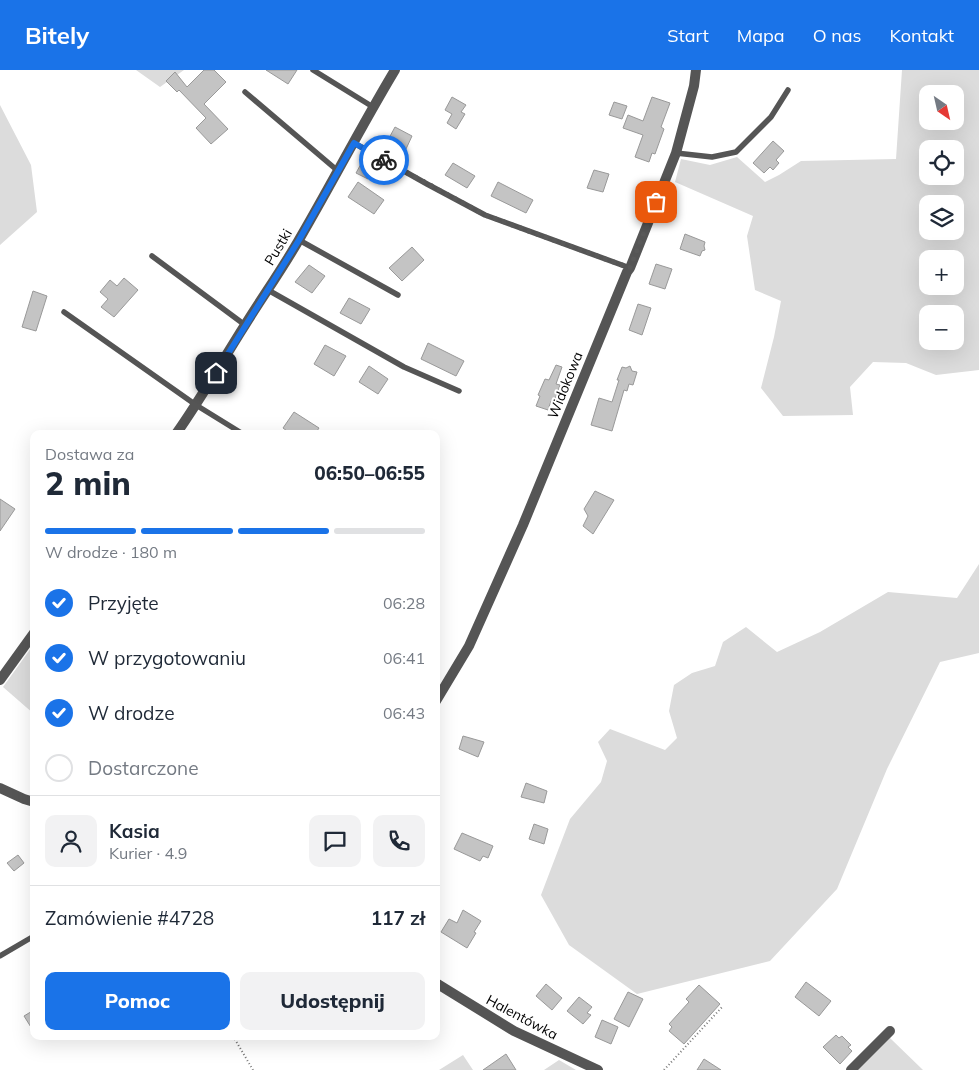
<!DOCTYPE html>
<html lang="pl">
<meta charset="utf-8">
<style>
:root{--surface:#fff;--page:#f2f2f3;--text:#1f2937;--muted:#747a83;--line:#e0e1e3;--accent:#1a73e8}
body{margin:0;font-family:Mulish,sans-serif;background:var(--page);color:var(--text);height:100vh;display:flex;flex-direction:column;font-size:19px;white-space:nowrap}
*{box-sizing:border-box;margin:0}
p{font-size:16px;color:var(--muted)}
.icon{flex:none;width:28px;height:28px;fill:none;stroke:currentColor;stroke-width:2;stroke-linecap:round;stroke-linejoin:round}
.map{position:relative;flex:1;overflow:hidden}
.panel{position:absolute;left:30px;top:360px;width:410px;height:610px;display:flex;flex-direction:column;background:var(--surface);border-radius:10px;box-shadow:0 5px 20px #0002}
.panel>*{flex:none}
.needle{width:32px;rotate:146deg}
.buttons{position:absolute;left:919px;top:15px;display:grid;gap:10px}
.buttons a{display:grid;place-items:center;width:45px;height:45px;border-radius:10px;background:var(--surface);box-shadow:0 5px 20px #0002;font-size:25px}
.pin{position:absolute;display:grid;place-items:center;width:42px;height:42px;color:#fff;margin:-21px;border-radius:10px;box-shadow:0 2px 8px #0006}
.courier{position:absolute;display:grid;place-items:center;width:50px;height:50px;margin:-25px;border:4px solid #1a73e8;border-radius:50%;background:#fff;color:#222;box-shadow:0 1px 6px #0007}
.head em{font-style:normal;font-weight:800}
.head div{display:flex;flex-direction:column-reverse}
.head{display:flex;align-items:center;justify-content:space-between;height:85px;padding:0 15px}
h1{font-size:32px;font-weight:800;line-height:38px}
.bar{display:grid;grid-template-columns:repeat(4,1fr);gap:8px 5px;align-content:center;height:60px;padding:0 15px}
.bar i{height:6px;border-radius:4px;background:var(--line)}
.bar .on{background:var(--accent)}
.bar p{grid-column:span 4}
.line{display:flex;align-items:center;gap:12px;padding:0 15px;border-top:1px solid var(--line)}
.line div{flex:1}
.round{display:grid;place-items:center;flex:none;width:52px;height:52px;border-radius:10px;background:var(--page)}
ol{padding:0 15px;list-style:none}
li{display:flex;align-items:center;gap:15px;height:55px}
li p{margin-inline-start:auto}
li .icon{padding:5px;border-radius:50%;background:var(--accent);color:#fff;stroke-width:4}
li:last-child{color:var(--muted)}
li i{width:28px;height:28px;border:2px solid var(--line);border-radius:50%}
.cta{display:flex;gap:10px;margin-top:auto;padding:10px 15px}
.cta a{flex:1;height:58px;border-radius:10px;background:var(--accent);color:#fff;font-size:20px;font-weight:800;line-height:58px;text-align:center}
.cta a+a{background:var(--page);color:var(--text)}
header{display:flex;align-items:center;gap:30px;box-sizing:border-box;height:70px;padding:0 25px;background:var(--accent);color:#fff}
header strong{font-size:24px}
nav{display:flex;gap:28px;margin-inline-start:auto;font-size:18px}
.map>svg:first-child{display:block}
.green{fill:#dcdcdc;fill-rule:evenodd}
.building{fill:#c4c4c4;stroke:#999}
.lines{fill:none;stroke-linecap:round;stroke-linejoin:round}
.path{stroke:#777;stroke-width:2;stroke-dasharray:1 2.5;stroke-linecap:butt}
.service{stroke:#555;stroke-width:5.5}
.minor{stroke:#555;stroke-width:10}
.done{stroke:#595959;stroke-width:5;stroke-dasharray:0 9}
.route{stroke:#1a73e8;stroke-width:6}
.labels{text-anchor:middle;stroke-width:4;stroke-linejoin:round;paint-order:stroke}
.street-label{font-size:14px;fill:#000;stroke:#fff}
</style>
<header>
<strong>Bitely</strong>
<nav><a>Start</a><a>Mapa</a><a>O nas</a><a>Kontakt</a></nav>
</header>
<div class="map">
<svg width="979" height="1000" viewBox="0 0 979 1000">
<rect width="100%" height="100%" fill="#fff"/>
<path class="green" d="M136,0H184L160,17Z
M902,0H979V300L936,305L906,293L873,292L850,317L853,345L783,346L761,318L774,267L781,231L755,220L747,166L753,146L675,112L681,89L710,95L737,87L765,112L779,105L801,91L896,89ZM928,24H955V51H928ZM928,79H955V106H928ZM928,134H955V161H928ZM928,189H955V216H928ZM928,244H955V271H928Z
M0,35L31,95L37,142L0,175Z
M979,494V583L940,592L887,699L837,819L770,891L637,924L569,875L541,825L570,749L601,712L607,691L598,672L610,659L665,680L677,668L669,641L674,615L692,603L715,596L723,572L746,557L777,582L820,562L888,522L957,528Z
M34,574V644L3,617Z
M890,968L923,1000H858Z
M463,985L473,1000H439Z
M559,990L576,1000H544Z"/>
<path class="building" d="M204,0H214L226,12L204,34L228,59L211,74L196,58L206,48L179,20L177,22L166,11L175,2L187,17Z
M266,0H297L288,14Z
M452,27L466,35L461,42L465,44L456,59L447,53L452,44L445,40Z
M652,27L670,33L661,57L664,59L655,84L652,83L649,92L635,87L643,65L623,58L628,45L643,51Z
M614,32L627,36L622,49L609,45Z
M395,57L412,66L406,79L388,70Z
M773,71L784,81L776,90L779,93L773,100L770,97L764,103L753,93Z
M453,93L475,106L467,118L445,105Z
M361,94L373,100L368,109L356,103Z
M594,100L609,104L603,122L587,118Z
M358,112L384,130L374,144L348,127Z
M498,112L533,130L526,143L491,126Z
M685,164L705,172L704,176L705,180L702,181L700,186L680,179Z
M412,177L424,190L402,211L389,198Z
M656,194L672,199L665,219L649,214Z
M309,195L325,206L312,223L295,212Z
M124,208L138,220L114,247L101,237L108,229L100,222L110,210L117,216Z
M33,221L47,226L36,261L22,257Z
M349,228L370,239L361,254L340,243Z
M638,234L651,238L642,265L629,260Z
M428,273L464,291L456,306L421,289Z
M325,275L346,286L334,306L314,294Z
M556,295L562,297L556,314L560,315L554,332L551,331L548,340L536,336L540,326L538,325L545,309L549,310Z
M369,296L388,309L378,324L359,312Z
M630,296L632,301L637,302L633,315L629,314L627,321L624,320L612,361L591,355L599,328L612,332L619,310H617L622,297L626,298Z
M294,342L319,358L315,364H291L283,358Z
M595,421L614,430L593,464L583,456L588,446L584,439Z
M0,429L15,439L0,461Z
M463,666L484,672L478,687L459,679Z
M526,713L547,721L544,733L521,727Z
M534,754L548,759L544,774L529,769Z
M462,763L493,776L488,788L483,786L480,791L454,779Z
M18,785L24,793L14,801L7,793Z
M463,840L481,851L474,862L476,863L467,878L441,862L449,849L457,853Z
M806,912L831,931L819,946L795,927Z
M546,914L562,928L552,940L536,926Z
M699,915L720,934L684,974L669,961L672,957L669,954L689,932L686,929Z
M628,922L643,929L629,957L614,949Z
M579,927L592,937L587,943L591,945L583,954L567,941Z
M34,940V962L24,946Z
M602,950L618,957L611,974L595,967Z
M836,965L839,968L842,966L851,975L848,977L852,981L840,994L823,977Z
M506,984L516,1000H483Z
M704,989L721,1000H697Z"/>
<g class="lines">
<path class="path" d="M233,966L253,1000
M664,1000L723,936"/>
<path class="service" d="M313,0L373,37
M245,22L338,101
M354,73L427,114L485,145L630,198
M676,83L712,87L736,82L771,47L788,20
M299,170L398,225
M152,186L245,255
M268,220L404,297L459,321
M64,242L196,335L243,364
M0,886L34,866"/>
<path class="minor" d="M176,364C201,329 222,291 245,255C263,226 283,198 300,168C332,113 362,55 395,0
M0,610L34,563
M436,631L469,576L523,455L627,202L630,198L676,83L694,16L696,0
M0,718L24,729L34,732
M436,913L514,961L598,1000
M851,1000L890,961"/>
</g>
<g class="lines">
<path class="done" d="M384,90L485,145L630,198L656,132"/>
<path class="route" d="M216,303L299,170L354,73L384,90"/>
</g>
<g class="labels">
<g class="street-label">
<text transform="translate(278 177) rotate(-59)" y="5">Pustki</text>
<text transform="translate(565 315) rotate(-68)" y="5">Widokowa</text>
<text transform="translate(522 947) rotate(28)" y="5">Halentówka</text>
</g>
</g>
</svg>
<div class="buttons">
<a><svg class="needle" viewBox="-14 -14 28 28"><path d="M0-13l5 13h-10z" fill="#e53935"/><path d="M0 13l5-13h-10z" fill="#747a83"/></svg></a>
<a><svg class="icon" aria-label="locate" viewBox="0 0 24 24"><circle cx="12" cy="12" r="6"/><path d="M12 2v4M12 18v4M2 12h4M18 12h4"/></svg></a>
<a><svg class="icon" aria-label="layers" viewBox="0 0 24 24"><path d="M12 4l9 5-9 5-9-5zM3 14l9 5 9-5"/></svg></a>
<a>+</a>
<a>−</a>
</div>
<div class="pin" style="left:656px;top:132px;background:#ea580c"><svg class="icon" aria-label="bag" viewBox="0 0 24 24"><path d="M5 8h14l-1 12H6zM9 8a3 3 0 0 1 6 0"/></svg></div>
<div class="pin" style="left:216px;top:303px;background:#1f2937"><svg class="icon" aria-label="home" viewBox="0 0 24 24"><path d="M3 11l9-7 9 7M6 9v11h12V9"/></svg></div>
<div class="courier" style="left:384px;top:90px"><svg class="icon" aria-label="bike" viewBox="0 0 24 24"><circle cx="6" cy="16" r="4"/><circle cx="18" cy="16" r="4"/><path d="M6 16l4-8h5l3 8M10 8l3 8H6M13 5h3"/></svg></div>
<section class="panel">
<div class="head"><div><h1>2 min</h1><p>Dostawa za</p></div><em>06:50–06:55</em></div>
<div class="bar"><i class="on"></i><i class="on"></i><i class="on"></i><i></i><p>W drodze · 180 m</p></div>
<ol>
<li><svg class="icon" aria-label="check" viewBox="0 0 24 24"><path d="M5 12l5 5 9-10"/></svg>Przyjęte<p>06:28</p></li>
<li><svg class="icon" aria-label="check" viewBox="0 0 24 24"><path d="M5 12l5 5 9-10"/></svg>W przygotowaniu<p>06:41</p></li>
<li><svg class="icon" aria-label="check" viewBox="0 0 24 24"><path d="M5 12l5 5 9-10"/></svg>W drodze<p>06:43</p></li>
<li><i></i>Dostarczone</li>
</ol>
<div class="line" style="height:90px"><a class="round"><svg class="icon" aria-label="person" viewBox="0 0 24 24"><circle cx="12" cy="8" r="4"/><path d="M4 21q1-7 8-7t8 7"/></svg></a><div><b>Kasia</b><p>Kurier · 4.9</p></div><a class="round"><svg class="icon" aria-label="chat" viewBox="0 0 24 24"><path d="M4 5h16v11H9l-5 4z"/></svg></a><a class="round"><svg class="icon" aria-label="phone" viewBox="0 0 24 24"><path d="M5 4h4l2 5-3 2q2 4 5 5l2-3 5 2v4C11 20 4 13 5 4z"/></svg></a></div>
<div class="line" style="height:65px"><div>Zamówienie #4728</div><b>117 zł</b></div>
<div class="cta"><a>Pomoc</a><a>Udostępnij</a></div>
</section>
</div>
